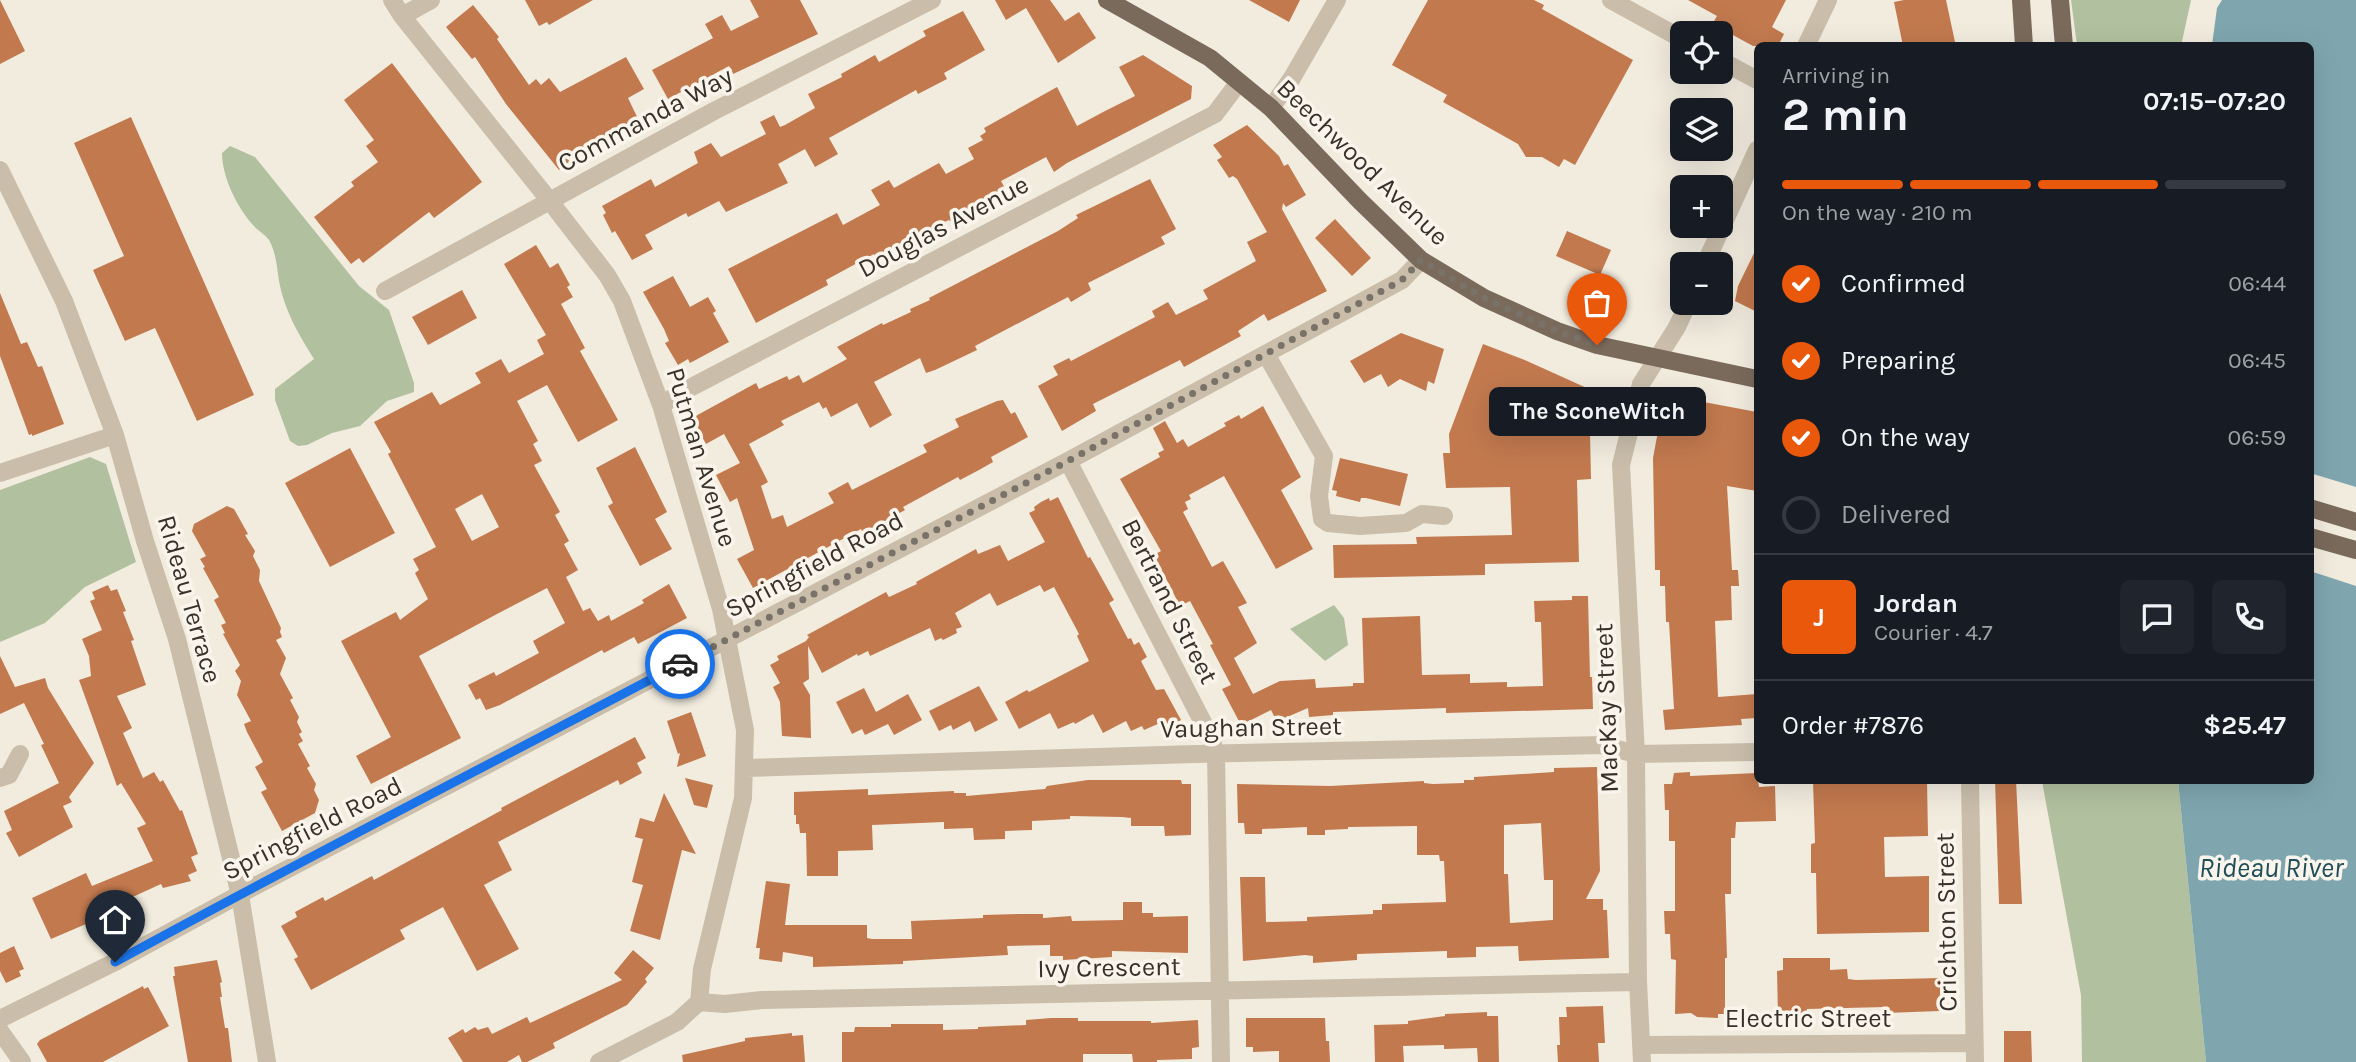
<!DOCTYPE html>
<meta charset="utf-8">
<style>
:root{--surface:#171b24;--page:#20242c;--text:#f1f3f6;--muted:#9ea1a6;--line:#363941;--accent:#ea580c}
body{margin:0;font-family:Karla,sans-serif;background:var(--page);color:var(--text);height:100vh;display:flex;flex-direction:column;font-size:26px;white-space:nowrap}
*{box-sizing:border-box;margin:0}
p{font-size:23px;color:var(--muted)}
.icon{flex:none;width:38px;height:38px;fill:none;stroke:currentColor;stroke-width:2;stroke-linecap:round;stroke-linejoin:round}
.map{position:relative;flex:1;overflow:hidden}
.drawer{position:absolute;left:1754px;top:42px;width:560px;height:742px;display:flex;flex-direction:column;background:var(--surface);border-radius:10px;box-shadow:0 7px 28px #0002}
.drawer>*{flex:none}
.controls{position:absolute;left:1670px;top:21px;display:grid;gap:14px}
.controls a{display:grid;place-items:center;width:63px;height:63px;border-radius:10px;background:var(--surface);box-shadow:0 7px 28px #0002;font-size:35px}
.pin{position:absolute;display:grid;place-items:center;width:60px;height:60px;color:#fff;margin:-72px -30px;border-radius:50% 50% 50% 0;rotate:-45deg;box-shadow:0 0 7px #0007}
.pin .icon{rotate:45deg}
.courier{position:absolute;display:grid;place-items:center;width:70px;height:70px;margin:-35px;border:5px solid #1a73e8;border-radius:50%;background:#fff;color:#222;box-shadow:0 2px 9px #0007}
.bubble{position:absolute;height:49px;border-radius:10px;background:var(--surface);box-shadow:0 7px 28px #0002;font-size:23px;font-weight:700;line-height:49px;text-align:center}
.overview em{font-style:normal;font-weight:700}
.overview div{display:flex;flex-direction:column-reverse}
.overview{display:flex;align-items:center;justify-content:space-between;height:119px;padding:0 28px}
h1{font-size:46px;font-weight:700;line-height:52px}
.bar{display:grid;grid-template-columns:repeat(4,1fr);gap:10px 7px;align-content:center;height:84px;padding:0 28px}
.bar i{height:9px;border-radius:5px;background:var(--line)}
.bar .active{background:var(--accent)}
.bar p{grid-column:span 4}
.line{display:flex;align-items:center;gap:18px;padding:0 28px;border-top:2px solid var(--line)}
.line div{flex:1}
.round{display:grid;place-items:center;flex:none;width:74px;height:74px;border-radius:10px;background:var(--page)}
ol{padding:0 28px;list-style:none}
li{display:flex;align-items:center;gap:21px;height:77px}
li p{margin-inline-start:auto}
li .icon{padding:7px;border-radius:50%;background:var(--accent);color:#fff;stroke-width:4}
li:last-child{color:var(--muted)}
li i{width:38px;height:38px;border:4px solid var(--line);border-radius:50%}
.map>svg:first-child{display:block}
.green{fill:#b1c19f}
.water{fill:#7fa6af}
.pier{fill:#f2ecdf}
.building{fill:#c2794e;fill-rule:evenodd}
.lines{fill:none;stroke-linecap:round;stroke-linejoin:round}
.minor{stroke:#cabeab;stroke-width:18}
.major{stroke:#7a6a5c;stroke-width:18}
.done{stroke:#797269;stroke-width:7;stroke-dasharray:0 12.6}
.route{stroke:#1a73e8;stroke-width:9}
.labels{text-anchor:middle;stroke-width:7;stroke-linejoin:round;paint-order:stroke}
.street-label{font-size:26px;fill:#38312a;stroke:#faf5ec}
.water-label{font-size:28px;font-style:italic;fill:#214e59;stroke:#faf5ec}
</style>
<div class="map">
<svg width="2356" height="1062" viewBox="0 0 2356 1062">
<rect width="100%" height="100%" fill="#f2ecdf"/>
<path class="green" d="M2071,0H2191L2181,46L2077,45Z
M230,146L255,157L359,286L389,310L414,383V392L387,401L360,426L332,433L307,445L298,446L290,441L275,400V389L314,359C299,335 284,310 279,281C277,268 276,252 269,240C265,234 258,231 253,225C237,207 222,177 222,153Z
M90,457L106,464L136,562L85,587L45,623L0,642V490Z
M1334,605L1344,618L1348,645L1325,661L1290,629Z
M2042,781H2178L2206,1062H2082L2081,995Z"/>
<path class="water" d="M2222,0H2356V1062H2206L2178,781L2310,780V46L2212,45L2217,8Z"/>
<path class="pier" d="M2310,473L2356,487V586L2310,571Z"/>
<path class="building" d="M0,0L25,51L0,64Z
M525,0H593L549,25L547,22L539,26Z
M750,0H800L818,34L733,74L729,66L668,99L652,70L713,38L705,24L722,15L731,31L759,17Z
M995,0H1050L1065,21L1079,12L1096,38L1058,63L1026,8L1006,20Z
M1249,0H1300L1289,22Z
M1428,0H1534L1544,5L1542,9L1633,60L1575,165L1564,159L1559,167L1542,157H1526L1518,144L1443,102L1447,95L1392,65Z
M1688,0H1786L1772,27L1784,34L1778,46H1753L1720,28L1722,24L1714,21L1717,16Z
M1904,0H1946L1955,42L1937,46H1903L1894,2Z
M473,5L499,37L497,39L529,85L536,79L541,85L549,78L560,92L626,57L644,89L628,98L640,123L583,150L559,170L506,104L475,57L472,59L446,27Z
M963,11L985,50L944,73L947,79L918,94L916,90L829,138L838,154L815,167L805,149L778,164L788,183L726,212L719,201L688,217L686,213L645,235L653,249L632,260L615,231L612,233L603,215L606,213L602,206L651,179L655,187L698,163L694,152L711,143L721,157L766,134L760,122L774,115L780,127L785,125L815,108L808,94L842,77L841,74L875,55L879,62L926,36L923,31Z
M1143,55L1192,86L1191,99L1067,163L1054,172L1046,157L1001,181L1008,194L994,201L992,198L950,221L949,220L919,234L922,240L904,249L903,246L877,260L874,254L826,280L828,285L756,323L728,269L837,213L843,225L880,205L871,190L889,180L894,188L939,163L946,174L974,159L968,148L983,140L980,136L986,132L984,128L1057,87L1077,126L1105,111L1135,96L1119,67Z
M392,63L482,182L434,218L429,212L363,263L359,258L351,264L314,217L354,186L351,182L378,162L366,146L374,140L344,100Z
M131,117L254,395L197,421L155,328L125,341L93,270L124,256L74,143Z
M1247,125L1279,156L1284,166L1288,164L1306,195L1286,207L1283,203L1282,209L1327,291L1268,321L1264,314L1238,331L1241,336L1184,367L1180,360L1093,404L1096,411L1062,431L1038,386L1058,375L1053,366L1069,358L1071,361L1155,317L1152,311L1168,302L1176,315L1208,299L1203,290L1256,261L1247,242L1267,232L1237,179L1233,176L1229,178L1217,160L1222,157L1213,145Z
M1150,179L1176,229L1161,237L1165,244L1088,283L1091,290L1071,302L1068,297L975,346L977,350L935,370L926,373L920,358L874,382L892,415L870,428L857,403L831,417L826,407L823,409L819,402L781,421L784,425L749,444L768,482L761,486L772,519L783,515L787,527L834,503L828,493L848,482L852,490L927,452L923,445L959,427L955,419L997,401L1003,400L1011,414L1015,412L1028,437L991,457L993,462L979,470L960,480L958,477L903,507L905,510L863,533L861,529L753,588L737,559L754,550L737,498L730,502L716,475L740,463L724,434L706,444L692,418L756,383L759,389L787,376L789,380L799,375L803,383L847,359L837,347L882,323L883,325L911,312L910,309L930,300L929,298L1058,231L1078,218L1076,215Z
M1335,219L1371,258L1352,276L1315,238Z
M1567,231L1611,250L1600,275L1556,256Z
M536,245L550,268L558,263L570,285L567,287L573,297L561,304L585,348L580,351L618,420L578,442L547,385L517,401L538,441L533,444L542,461L534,465L560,512L555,515L569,541L564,544L578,570L566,577L583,611L590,608L598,621L609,615L611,621L644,603L642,600L669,584L687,618L638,644L634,637L604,653L602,650L500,705L486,710L480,698L476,700L468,685L494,672L496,676L539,653L533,641L565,623L547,588L497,614L419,656L461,738L371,784L356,756L391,737L341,641L396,612L400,620L428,599L415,573L419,570L413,559L436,547L388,454L391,452L374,422L432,392L440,405L481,383L475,373L501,359L509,373L544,354L537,340L546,335L504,264ZM482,494L499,527L472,541L455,509Z
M1757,247V312L1735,301L1738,286Z
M673,276L690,307L708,297L716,311L713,313L729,342L690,363L688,359L678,365L665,343L669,341L664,329L643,292Z
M1584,278L1612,287L1603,311L1576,301Z
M462,290L477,318L428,345L412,317Z
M0,293L21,344L27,342L38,367L42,366L64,424L32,436V434L29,435L0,356Z
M1401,333L1444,349L1434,384L1428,381L1426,391L1400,379L1388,387L1381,374L1364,383L1350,361Z
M1483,344L1527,361L1589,389L1591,479L1577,480L1579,562L1485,564V575L1334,578L1333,545L1417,544L1416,537L1512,535L1510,487L1446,488L1443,453H1450L1449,434Z
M1677,397L1757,412V491L1727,486L1732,570H1738L1739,586H1731L1732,620L1715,621L1718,697L1757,694V718L1741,719L1742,725L1665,730L1663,710L1674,709L1669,622H1666L1665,586H1660V570H1655L1653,458L1662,410Z
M1263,406L1301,477L1281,490L1313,549L1276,569L1224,476L1189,495L1191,499L1185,502L1188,509L1183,512L1212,567L1223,561L1247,603L1238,607L1257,643L1234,658L1253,694L1280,681L1315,679L1316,688L1353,686V683H1364L1362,618L1420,616L1422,675L1470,674V683L1507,682V687L1543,686L1541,622H1535L1534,601L1572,600V596H1588L1590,677H1592L1593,709L1446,713V708L1333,712V715L1309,717L1308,708L1280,720L1278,716L1275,718L1271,710L1241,725L1222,689L1231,685L1210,645L1213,644L1190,601L1180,606L1154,555L1161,551L1120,479L1160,457L1158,453L1164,450L1153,428L1165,421L1177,443L1183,439L1188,447L1226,426L1224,423L1239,415L1241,419Z
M635,447L667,512L655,519L672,549L640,566L608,506L613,503L596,468Z
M350,448L395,533L330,567L285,483Z
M1340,458L1408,474L1400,506L1366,498H1361L1360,502L1336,496L1337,491L1332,490Z
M1058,497L1088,558L1090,557L1114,600L1109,603L1128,639L1131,638L1134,645L1139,642L1147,657L1141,661L1156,690L1164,689L1181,720L1164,730L1160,723L1144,730L1142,726L1131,731L1126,721L1103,733L1093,714L1075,724L1074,722L1058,729L1050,713L1019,729L1005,702L1027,690L1029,692L1089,661L1077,636L1079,634L1054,587L1044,592L1040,585L997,606L990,593L955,613L962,627L956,629L957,633L943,640L941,638L935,641L930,628L870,656L868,651L858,656L857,654L822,673L808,646L809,679L803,683L810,695L811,738L782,736L780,702L773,687L780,683L770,665L779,660L777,656L806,641L809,637L807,635L886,592L889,597L917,584L916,582L976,549L978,554L1000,545L1008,561L1045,542L1029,513L1035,510L1034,507L1041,502L1049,498L1050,501Z
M227,506L234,509L248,534L245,535L255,551L253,556L260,570L259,581L281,628L280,632L282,637L276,640L286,658L280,674L293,698L290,700L299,717L297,722L302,732L299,734L303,741L298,744L310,766L307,768L316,784L314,790L319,800L315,813L282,831L261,792L267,789L255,767L263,762L247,732L244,724L251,721L237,695L241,681L235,671L240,665L223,634L225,633L221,625L226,623L214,600L219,597L203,568L205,567L200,559L206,556L192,531L194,524Z
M108,585L111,591L117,589L126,611L123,612L134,640L131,641L146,685L117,696L132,728L123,733L143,778L154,772L160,782L163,780L180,811L182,810L198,854L191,857L197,871L188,875L191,881L163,888L161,884L126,900L129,905L106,915L107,919L88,928L86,924L51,939L32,898L86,873L92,886L153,861L137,828L146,824L121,783L117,786L79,680L91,676L89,656L82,639L102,630L90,601L95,599L92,592Z
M0,656L15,687L45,678L48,688L94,763L69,797L72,802L63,806L73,827L19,857L6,833L12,830L4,811L59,783L41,745L44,744L24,703L0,714Z
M979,686L998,720L975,732L970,721L953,730L951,725L939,731L929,711Z
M864,688L876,712L908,694L922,720L894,735L888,724L865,735L862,729L852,734L836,702Z
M691,712L706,756L677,767L680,753L678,754L667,721Z
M635,737L646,758L637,763L642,773L620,785L618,780L498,842L512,870L484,885L519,949L477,971L443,907L400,930L405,939L311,990L294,959L298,957L281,926L297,917L295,912L323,897L325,901L372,876L374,880L502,810L501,808Z
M1597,767L1600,871L1586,899H1603V910H1607L1609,958L1519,961L1518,946L1476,947V957L1447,958V951L1357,954V960L1313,963V956L1305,955L1243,961L1240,877H1265L1266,922L1307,921V917L1373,914V910H1382V904L1446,902L1444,861H1440L1439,855H1417V826L1348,827V829L1325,830V835H1307V827L1262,829V834H1245L1244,823H1238L1237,784L1330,786L1424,781V783L1433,784L1464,783V780H1474V777L1554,772V768ZM1541,823L1544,880H1553V920L1510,923L1508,874H1504V825Z
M1690,772V776L1757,773L1759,787L1775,786L1776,821L1736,822L1735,838H1731V894H1725L1727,958H1725V1014H1718V1018L1697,1017L1691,1013L1675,1014L1676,960L1671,959L1670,934H1665L1664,911H1675V841H1669V810H1665L1664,784H1672L1674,773Z
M685,778L713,785L707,808L694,805Z
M1088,780H1181L1182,784H1191V835L1165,836L1164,826H1131V818L1122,817L1070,816V819L1032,821V830L1005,831V839L974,840L973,828L944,829V822L872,825L873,850L838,851V876H807L806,833H800L799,824H796V815H794V792L868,789V795L954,791V793H966V796L1045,789L1047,786Z
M1927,780L1928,836L1884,837L1885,877L1929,876V932L1817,934L1816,873H1811V844L1815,843L1813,781Z
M1995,780H2016L2022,904H1999Z
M664,793L696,854L682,850L660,940L630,931L643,885L632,882L643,839L635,837L640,818L654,822Z
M766,881L790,884L785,925H867V938L872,939H912L911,921L983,918V915L1020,914H1043V918L1071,916L1072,921L1123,920V902H1142V913H1153V917L1188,916V953L1112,951V957L1063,960V956H1050V945L1007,946L1008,955L903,961V964L813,967V957L783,952L782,962L759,959L760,948H756Z
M14,946L24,969L19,971L21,976L6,983L0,971V953Z
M633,950L654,968L645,979L647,982L627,1005L553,1043L555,1048L527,1062H522L519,1055L507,1062H463L448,1038L463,1029L465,1033L475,1027L478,1030L488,1027L492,1034L527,1017L530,1023L622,980L614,973Z
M1783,958H1830V970L1847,969L1848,979L1856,980L1940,978V1011L1885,1013V1007L1807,1009L1806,1016H1778L1777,971L1783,970Z
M217,960L222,982L220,983L222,997H220L225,1028H228L232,1062H188L173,976H175L174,967Z
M143,986L144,989L148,987L169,1026L103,1062H47L37,1044L40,1040Z
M1603,1006L1605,1043H1598L1599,1062H1558L1557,1045H1560L1559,1017H1567L1566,1007Z
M1487,1012V1016H1498L1499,1062H1478L1477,1048L1444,1049V1045L1403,1046L1404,1062H1375L1374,1025L1408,1024V1021L1445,1016V1014Z
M1051,1018H1078V1021H1151V1023L1198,1020L1199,1047L1192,1048V1059L1157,1060V1062H1133L1132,1054H1083V1062H842V1032H854L855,1027H891V1024H943V1030L978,1029V1027L1026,1025V1020Z
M1246,1018H1325L1326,1041H1329L1330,1062H1279V1051L1253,1052V1047H1246Z
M2004,1031H2031L2032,1062H2004Z
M792,1033V1036L803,1035L805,1062H683L682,1055L745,1041V1038Z"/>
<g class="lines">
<path class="minor" d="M392,0L402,16L549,200L607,275L622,301L661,405L721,609L745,730L743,798L702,969L699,1002
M1611,0L1682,39
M402,16L431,0
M1806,46L1828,0
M1720,60L1757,80
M1271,108L1292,78L1337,0
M0,170L64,301L115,435L145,541L177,639L240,895L267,1062
M1705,264L1757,150
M385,291L714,111L932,0
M1266,354L1324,456L1319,496L1322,519L1328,523L1360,526L1406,523L1422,514L1444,516
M661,405L684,391L1215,114L1239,82
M1068,461L1210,736L1216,753L1221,1062
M0,473L115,435
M745,768L1195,754L1602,745L1636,754L1757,752
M0,778L9,775L20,754
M1970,780L1975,1062
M0,1019L115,962L257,885L1068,461L1402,280L1421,260
M0,1031L22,1062
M1641,1045L1974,1043
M599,1062L677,1022L699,1002L725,1004L762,1000L1638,982
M1642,1062L1638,982L1636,754L1621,465L1641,384L1677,327L1688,303"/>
<path class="major" d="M1107,0L1210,58L1271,108L1360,201L1421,260L1484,298L1557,331L1597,345L1757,379
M2021,0L2024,46
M2060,0L2064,46
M2310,508L2356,522
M2310,537L2356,550"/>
</g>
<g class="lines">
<path class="done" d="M680,664L1068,461L1402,280L1421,260L1484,298L1557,331L1597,345"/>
<path class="route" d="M115,962C302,860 492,763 680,664"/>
</g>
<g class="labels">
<g class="street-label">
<text transform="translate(645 119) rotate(-28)" y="9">Commanda Way</text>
<text transform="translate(1363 162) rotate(44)" y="9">Beechwood Avenue</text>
<text transform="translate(943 226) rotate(-28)" y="9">Douglas Avenue</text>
<text transform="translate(702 457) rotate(73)" y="9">Putman Avenue</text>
<text transform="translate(814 564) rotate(-28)" y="9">Springfield Road</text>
<text transform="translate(190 599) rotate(74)" y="9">Rideau Terrace</text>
<text transform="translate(1170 601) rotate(63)" y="9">Bertrand Street</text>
<text transform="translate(1606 708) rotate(-92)" y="9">MacKay Street</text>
<text transform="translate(1251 727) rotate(-1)" y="9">Vaughan Street</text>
<text transform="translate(312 828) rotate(-27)" y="9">Springfield Road</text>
<text transform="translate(1946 922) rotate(-91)" y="9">Crichton Street</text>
<text transform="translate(1109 967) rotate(-1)" y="9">Ivy Crescent</text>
<text x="1808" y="1027">Electric Street</text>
</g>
<g class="water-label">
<text x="2271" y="877">Rideau River</text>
</g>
</g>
</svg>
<div class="controls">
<a><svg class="icon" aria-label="locate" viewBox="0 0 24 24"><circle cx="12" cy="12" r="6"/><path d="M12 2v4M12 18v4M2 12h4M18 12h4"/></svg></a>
<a><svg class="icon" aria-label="layers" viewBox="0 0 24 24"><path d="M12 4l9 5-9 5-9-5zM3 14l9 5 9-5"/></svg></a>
<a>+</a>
<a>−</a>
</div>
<div class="pin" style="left:1597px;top:345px;background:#ea580c"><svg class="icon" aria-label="bag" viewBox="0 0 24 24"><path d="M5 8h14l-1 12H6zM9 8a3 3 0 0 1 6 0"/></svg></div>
<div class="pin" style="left:115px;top:962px;background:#1f2937"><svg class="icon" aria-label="home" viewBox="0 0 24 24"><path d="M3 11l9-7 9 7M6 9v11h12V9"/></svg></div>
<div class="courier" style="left:680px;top:664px"><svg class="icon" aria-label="car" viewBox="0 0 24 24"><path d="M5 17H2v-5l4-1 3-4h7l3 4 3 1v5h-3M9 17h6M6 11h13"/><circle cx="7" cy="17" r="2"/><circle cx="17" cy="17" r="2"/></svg></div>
<div class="bubble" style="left:1489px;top:387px;width:217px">The SconeWitch</div>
<section class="drawer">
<div class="overview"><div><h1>2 min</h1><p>Arriving in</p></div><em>07:15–07:20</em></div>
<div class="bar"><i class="active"></i><i class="active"></i><i class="active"></i><i></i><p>On the way · 210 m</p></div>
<ol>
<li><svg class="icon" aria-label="check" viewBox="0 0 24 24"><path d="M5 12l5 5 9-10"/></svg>Confirmed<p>06:44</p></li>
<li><svg class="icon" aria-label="check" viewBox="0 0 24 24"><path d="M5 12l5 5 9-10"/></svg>Preparing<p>06:45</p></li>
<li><svg class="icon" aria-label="check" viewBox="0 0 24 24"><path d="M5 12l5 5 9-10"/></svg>On the way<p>06:59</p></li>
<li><i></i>Delivered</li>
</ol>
<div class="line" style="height:126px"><b class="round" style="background:var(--accent);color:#fff">J</b><div><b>Jordan</b><p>Courier · 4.7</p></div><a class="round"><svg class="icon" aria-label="chat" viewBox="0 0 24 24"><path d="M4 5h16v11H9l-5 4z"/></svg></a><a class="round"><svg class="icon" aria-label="phone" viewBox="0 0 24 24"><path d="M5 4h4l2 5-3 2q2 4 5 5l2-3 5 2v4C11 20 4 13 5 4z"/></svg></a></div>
<div class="line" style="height:91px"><div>Order #7876</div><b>$25.47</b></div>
</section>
</div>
